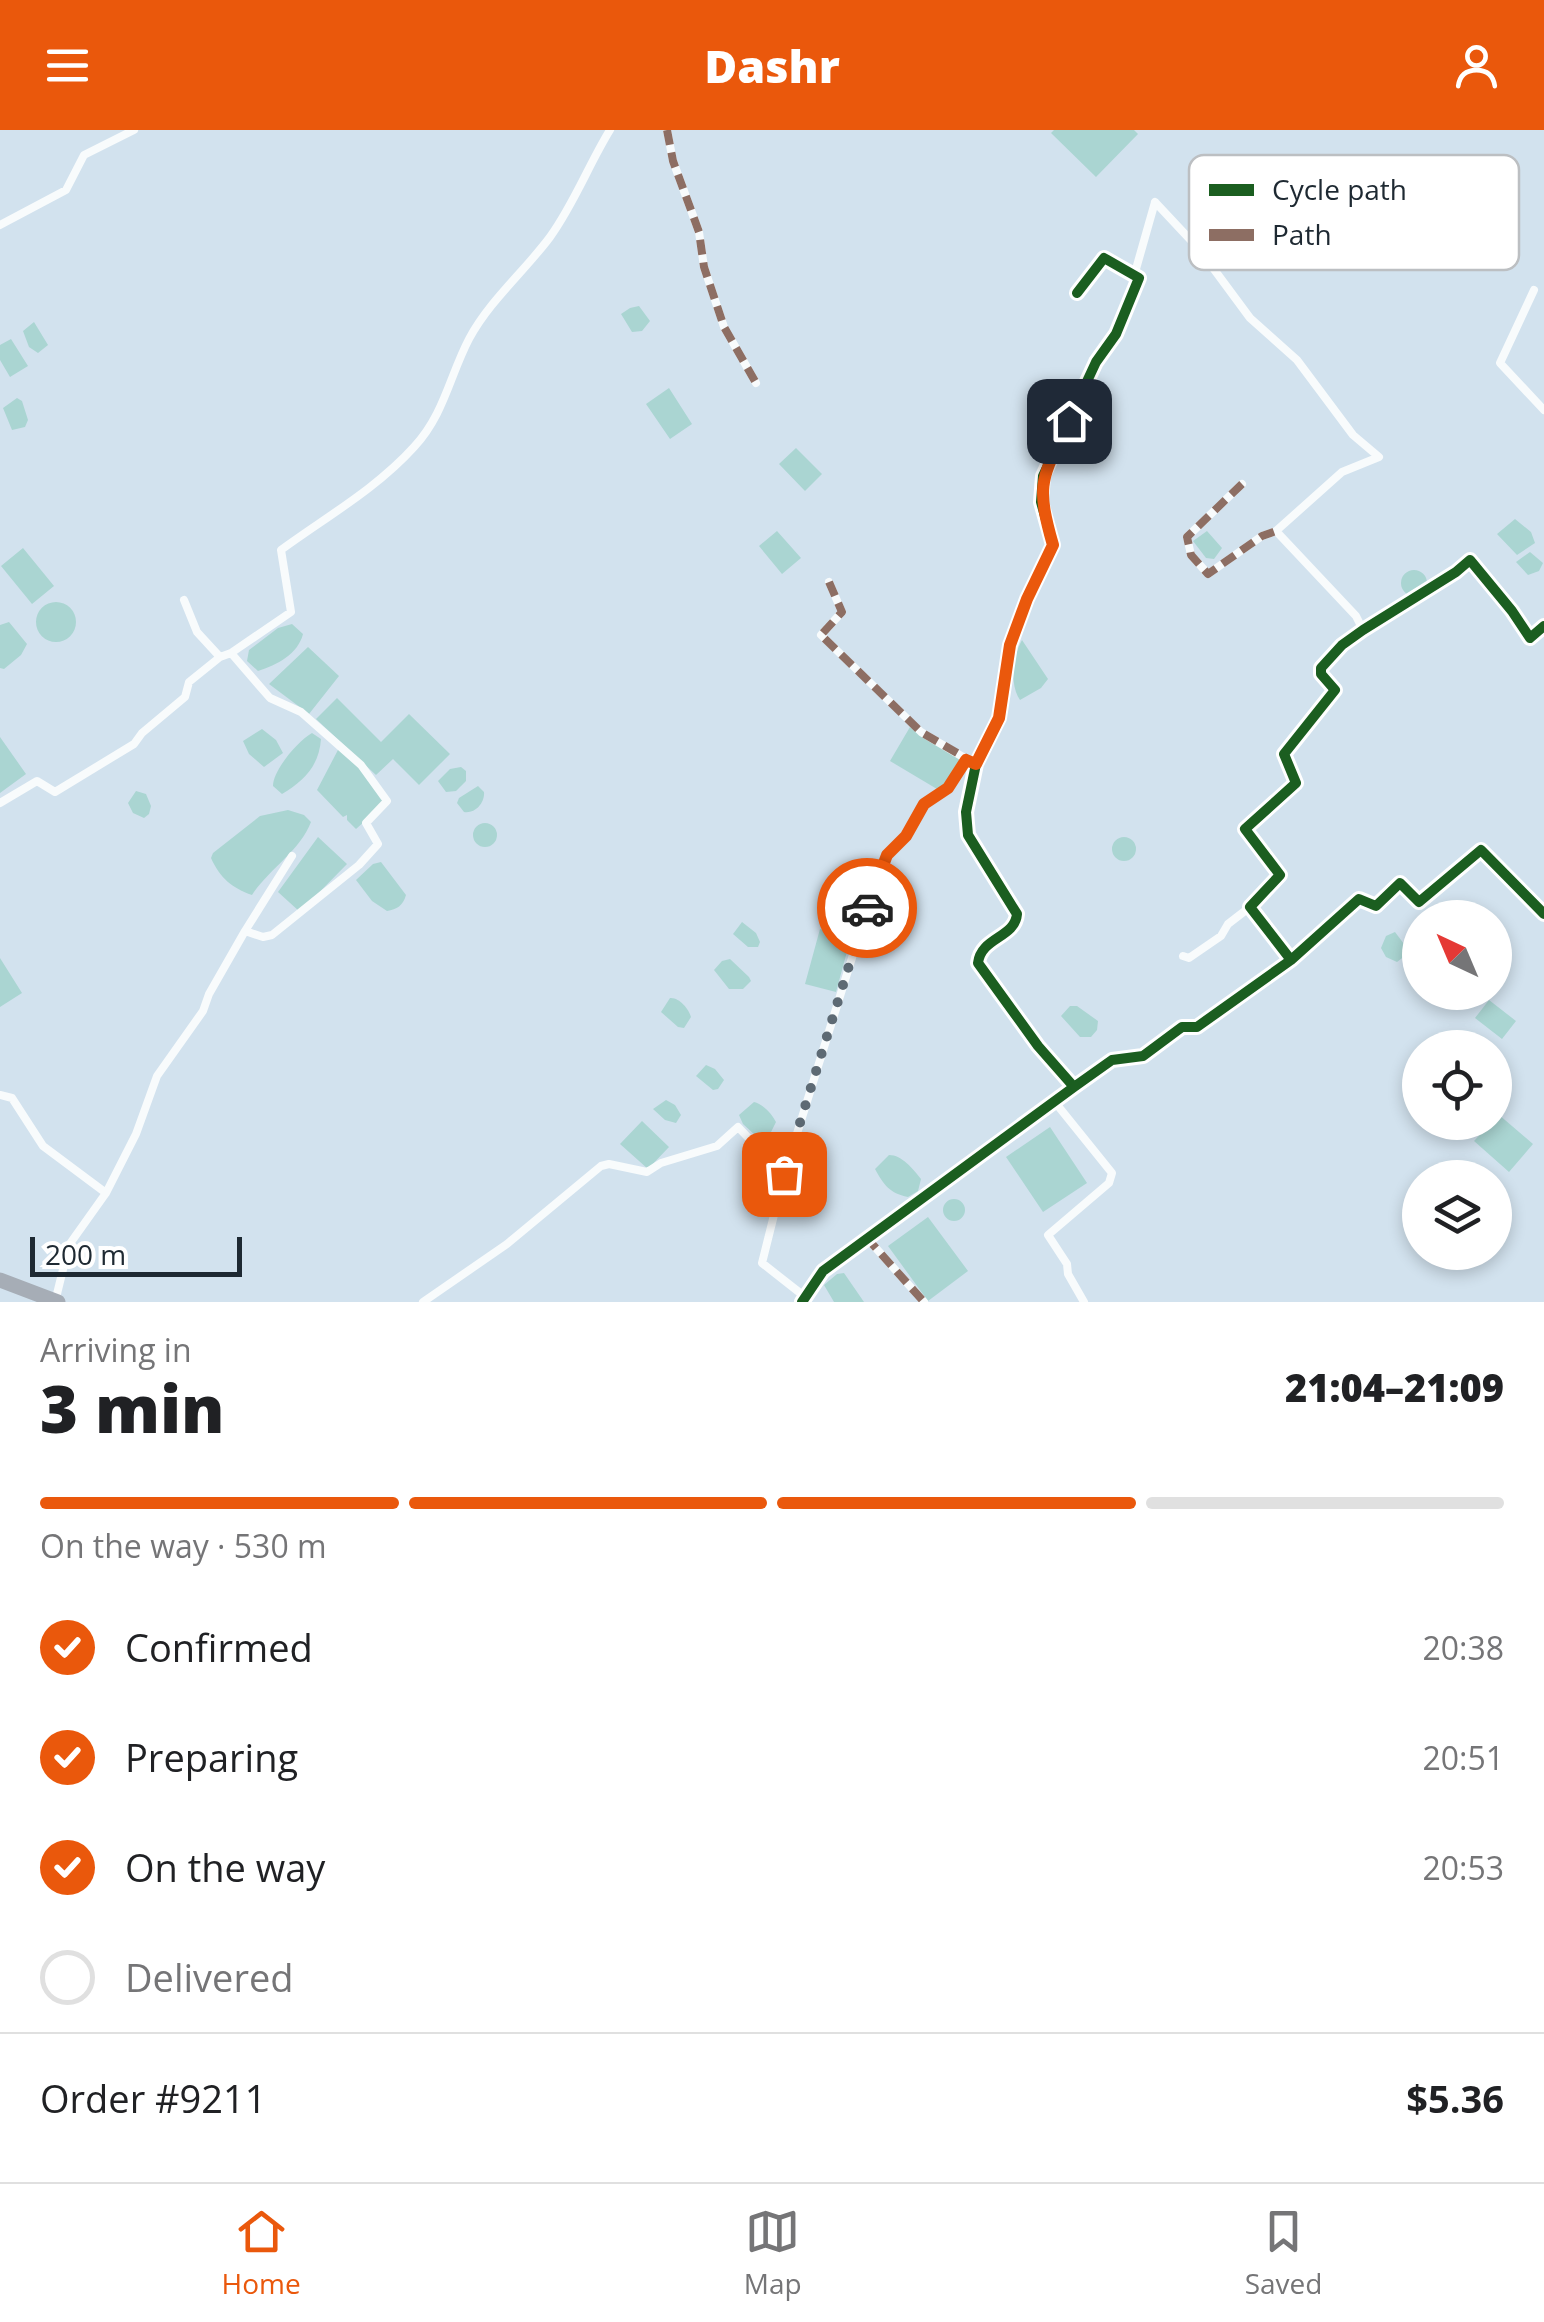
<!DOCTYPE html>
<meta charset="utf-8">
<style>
:root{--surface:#fff;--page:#f6f6f6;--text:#202124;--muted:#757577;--line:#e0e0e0;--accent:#ea580c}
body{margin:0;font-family:"Open Sans",sans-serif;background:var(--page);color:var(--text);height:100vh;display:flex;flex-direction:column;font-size:38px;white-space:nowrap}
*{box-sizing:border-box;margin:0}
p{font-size:32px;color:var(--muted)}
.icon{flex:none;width:55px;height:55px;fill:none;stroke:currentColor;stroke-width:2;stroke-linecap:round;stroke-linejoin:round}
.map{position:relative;height:1172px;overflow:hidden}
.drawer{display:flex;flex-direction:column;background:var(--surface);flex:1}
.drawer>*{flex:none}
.needle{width:65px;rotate:316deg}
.buttons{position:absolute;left:1402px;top:770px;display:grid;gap:20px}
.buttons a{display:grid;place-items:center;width:110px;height:110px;border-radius:50%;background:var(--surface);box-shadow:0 5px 15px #0003;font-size:50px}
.scale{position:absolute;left:30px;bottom:25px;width:212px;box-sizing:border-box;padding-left:10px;border:5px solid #1e2932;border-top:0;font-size:28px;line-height:35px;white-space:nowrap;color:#1e2932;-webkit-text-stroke:8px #fff;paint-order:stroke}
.pin{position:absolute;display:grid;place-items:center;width:85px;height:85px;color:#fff;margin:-42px;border-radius:20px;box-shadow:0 5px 15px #0006}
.courier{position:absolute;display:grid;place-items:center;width:100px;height:100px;margin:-50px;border:8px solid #ea580c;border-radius:50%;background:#fff;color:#222;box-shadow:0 2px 12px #0007}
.head em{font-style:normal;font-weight:800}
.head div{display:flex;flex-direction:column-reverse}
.head{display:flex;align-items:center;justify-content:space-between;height:170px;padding:0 40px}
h1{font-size:65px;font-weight:800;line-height:75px}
.bar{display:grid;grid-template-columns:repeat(4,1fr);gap:15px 10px;align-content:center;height:120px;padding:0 40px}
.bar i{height:12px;border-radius:8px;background:var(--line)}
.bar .current{background:var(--accent)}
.bar p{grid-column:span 4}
.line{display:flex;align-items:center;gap:25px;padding:0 40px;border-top:2px solid var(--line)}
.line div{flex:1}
ol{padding:0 40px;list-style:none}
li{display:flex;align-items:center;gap:30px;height:110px}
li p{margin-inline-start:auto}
li .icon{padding:10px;border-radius:50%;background:var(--accent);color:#fff;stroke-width:4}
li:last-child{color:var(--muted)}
li i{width:55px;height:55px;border:5px solid var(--line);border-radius:50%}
header{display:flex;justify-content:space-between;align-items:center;height:130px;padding:0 40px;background:var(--accent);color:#fff;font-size:45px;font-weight:800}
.tabs{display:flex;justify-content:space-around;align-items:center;height:140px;border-top:2px solid var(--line);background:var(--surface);font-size:28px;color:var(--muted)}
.tabs a{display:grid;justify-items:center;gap:5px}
.tabs .current{color:var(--accent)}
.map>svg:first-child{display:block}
.water{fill:#aad5d2}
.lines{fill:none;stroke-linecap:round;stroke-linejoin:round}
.street{stroke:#f8fbfc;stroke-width:8}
.highway{stroke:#a6adb6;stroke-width:15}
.quiet{stroke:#8d6e63;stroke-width:8;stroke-dasharray:15 8;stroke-linecap:butt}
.cycleway-casing{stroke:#fff;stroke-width:16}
.cycleway{stroke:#1b5e20;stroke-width:10}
.done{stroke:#5d6a74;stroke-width:10;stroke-dasharray:0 18}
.route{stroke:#ea580c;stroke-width:12}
.key{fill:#fff;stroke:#bcbfc2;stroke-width:2.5}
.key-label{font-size:28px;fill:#1e2932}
</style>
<header><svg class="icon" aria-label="menu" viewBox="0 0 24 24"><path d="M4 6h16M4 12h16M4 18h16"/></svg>Dashr<svg class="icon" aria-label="person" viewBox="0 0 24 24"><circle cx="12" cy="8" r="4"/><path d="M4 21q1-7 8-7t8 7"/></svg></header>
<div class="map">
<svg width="1544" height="1172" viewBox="0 0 1544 1172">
<rect width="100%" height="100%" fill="#d2e2ee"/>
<path class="water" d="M1054,0H1134L1138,4L1096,47L1051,3Z
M639,176L650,191L642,201L632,202L621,184L630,178Z
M34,192L48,215L38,223L29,217L23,201Z
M11,209L28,236L10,247L0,230V215Z
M669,258L692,294L670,309L646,274Z
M17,268L22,271L28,290L25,297L12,300L3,278Z
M796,318L822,344L805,361L779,334Z
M1515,389L1531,402L1535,413L1517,425L1497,404Z
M777,401L801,428L782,444L759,416Z
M1207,401L1222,418L1214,429L1206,428L1193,411Z
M23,418L54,456L32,474L1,436Z
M1530,422L1543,433L1539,441L1528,445L1516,432Z
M1401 453a13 13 0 1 1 26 0a13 13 0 1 1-26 0Z
M36 492a20 20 0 1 1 40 0a20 20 0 1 1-40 0Z
M9,492L27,514L21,525L4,539L0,538V495Z
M292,494L303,504C298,524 277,535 258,541L247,531L249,520L278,498Z
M1022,510L1048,549L1041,558L1020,570C1009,554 1013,526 1022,510Z
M308,517L339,546L309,584L269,554Z
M337,568L381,612L409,584L450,624L419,655L393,629L376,645L316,589Z
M910,597L962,629L942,662L890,631Z
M262,599L276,610L283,623L264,637L249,624L243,611Z
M312,603L321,609C319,636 304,651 282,664L273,656C273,640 298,611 312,603Z
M0,607L26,644L0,663Z
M339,618L359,636L385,673L356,699L347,690V685L343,687L317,660Z
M461,637L466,641V651L456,661L446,662L438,651L450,639Z
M478,656L484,662C485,673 475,684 464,682L457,673L459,668Z
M136,661L146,664L151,676L149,684L144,688L133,683L128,673Z
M288,680L304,685L311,692C300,721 269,739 252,765C232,758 220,748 211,728L213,723L260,686Z
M473 705a12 12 0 1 1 24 0a12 12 0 1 1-24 0Z
M318,707L347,734L300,782L278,762Z
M1112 719a12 12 0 1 1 24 0a12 12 0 1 1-24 0Z
M381,732L406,765C403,776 397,779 387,781L372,771L356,750L373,734Z
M742,792L756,803L760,812L758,817H748L733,804Z
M820,799L851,807L836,862L805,854Z
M1395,802L1410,822L1397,832L1386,827L1381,818L1386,806Z
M0,828L22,863L0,877Z
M730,829L749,847L751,851L743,859H729L714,840L722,831Z
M670,868C679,867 689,879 691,887L684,898L678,897L661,882Z
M1489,870L1516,891L1502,909L1475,888Z
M1070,876H1077L1098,891L1097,900L1091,907H1080L1061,886Z
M706,935L715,939L724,950L718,959L713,960L696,946Z
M666,970L675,975L681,985L676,993L665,990L653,979Z
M754,972C763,974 772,984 776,992L771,1002L756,1006L743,994L739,985Z
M1498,984L1533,1014L1509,1042L1474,1011L1491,993L1495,992Z
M642,991L669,1017L648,1039L620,1014Z
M1050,997L1087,1053L1043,1082L1006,1027Z
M889,1025C902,1025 913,1039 921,1049L918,1061L908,1067C889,1063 884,1055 875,1039Z
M943 1080a11 11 0 1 1 22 0a11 11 0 1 1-22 0Z
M928,1087L968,1141L928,1171L888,1116Z
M844,1143L864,1172H834L824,1155L837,1144Z"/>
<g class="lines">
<path class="street" d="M667,0L673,31L699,102L704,137L724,197L756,253
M1155,72L1199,119L1250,188L1297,230L1353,305L1379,327L1342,342L1276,401L1356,486L1363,500
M0,95L66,60L84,25L134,0
M1134,146L1155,72
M1534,160L1500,233L1544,280
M1242,354L1187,407L1191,425L1208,444L1262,406L1276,401
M829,452L842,482L821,505L921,602L968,630
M184,470L197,502L220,527L231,523L270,568L301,582L361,635L387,671L366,693L378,714L359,735L272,805L263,807L245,801
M231,523L291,482L281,420C326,387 376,359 414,317C444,285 450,245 469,209C490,170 524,142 550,107C574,74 589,34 610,0
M0,673L37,651L55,662L134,614L142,603L185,567L189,552L220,527
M1183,826L1189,828L1221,806L1228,794L1250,777
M1291,830L1250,777L1280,745L1245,699L1296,653L1284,624L1335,560L1321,544V538L1342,515L1363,500L1456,442L1470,430L1512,481L1530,508L1544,496
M1074,957L1038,916L978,833C981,807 1015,808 1017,784L968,705L966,682L976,634L999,588L1010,515L1027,469L1053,415L1041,372L1043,346L1096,232L1116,204L1139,148L1104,128L1077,163
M0,965L12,968L43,1016L106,1063
M1054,971L1112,1043L1109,1053L1048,1105L1067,1134L1068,1144L1084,1172
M784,1045L877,748L887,725L906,706L924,674L945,662L966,630
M866,1107L924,1172
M55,1172L69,1115L106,1063L136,1004L157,946L203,881L209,864L245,801L292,726
M423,1172L507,1114L601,1036L609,1034L647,1042L661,1033L717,1016L738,997L784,1045L762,1133L804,1166
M802,1172L823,1141L1074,957L1112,930L1143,926L1182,897H1197L1291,830L1359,769L1376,776L1400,753L1419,772L1481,720L1544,784"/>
<path class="highway" d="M0,1150L58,1172"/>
<path class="quiet" d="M667,0L673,31L699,102L704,137L724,197L756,253
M1242,354L1187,407L1191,425L1208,444L1262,406L1276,401
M829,452L842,482L821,505L921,602L976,634
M866,1107L924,1172"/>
<defs>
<path id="cycleway" d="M1291,830L1250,777L1280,745L1245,699L1296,653L1284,624L1335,560L1321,544V538L1342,515L1363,500L1456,442L1470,430L1512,481L1530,508L1544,496
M1074,957L1038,916L978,833C981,807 1015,808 1017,784L968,705L966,682L976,634L999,588L1010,515L1027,469L1053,415L1041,372L1043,346L1096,232L1116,204L1139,148L1104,128L1077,163
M802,1172L823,1141L1074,957L1112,930L1143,926L1182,897H1197L1291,830L1359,769L1376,776L1400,753L1419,772L1481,720L1544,784"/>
</defs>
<use href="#cycleway" class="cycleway-casing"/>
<use href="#cycleway" class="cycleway"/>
</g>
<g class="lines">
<path class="done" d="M784,1044L867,778"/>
<path class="route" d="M867,778L887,725L906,706L924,674L948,658L966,630L976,634L999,588L1010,515L1027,469L1053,415C1035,352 1042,349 1069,291"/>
</g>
<rect x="1189" y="25" width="330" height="115" rx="15" class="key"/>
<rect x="1209" y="54" width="45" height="12" fill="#1b5e20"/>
<rect x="1209" y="99" width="45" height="12" fill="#8d6e63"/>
<g class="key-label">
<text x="1272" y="70">Cycle path</text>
<text x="1272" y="115">Path</text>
</g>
</svg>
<div class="buttons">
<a><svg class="needle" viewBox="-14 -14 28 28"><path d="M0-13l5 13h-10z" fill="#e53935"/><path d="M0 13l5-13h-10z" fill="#757577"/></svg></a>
<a><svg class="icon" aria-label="locate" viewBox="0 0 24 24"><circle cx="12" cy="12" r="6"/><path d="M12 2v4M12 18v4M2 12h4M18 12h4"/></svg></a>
<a><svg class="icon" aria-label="layers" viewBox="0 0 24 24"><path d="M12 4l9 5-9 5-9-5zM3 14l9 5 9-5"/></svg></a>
</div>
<div class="scale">200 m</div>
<div class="pin" style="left:784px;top:1044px;background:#ea580c"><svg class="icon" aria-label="bag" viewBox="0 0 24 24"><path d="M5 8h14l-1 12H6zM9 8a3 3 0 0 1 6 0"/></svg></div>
<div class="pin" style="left:1069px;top:291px;background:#1f2937"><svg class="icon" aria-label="home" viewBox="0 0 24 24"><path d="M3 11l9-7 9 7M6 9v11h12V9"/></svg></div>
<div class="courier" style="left:867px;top:778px"><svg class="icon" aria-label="car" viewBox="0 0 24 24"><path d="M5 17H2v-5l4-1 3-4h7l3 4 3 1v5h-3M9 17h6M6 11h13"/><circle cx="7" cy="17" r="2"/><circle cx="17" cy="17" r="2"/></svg></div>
</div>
<section class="drawer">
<div class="head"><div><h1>3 min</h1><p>Arriving in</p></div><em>21:04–21:09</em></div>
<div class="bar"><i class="current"></i><i class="current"></i><i class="current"></i><i></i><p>On the way · 530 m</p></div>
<ol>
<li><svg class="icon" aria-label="check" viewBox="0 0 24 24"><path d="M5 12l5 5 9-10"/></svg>Confirmed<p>20:38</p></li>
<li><svg class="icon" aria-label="check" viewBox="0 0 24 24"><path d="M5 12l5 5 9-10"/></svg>Preparing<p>20:51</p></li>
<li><svg class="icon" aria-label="check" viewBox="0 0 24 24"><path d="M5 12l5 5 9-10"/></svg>On the way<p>20:53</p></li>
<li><i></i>Delivered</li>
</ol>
<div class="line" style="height:130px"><div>Order #9211</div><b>$5.36</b></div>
</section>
<nav class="tabs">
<a class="current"><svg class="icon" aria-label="home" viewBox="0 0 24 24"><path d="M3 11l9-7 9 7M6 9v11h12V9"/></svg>Home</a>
<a><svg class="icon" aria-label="map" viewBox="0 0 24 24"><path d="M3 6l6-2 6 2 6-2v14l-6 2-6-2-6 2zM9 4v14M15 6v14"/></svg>Map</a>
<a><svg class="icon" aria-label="saved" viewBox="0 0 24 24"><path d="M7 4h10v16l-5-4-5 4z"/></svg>Saved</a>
</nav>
